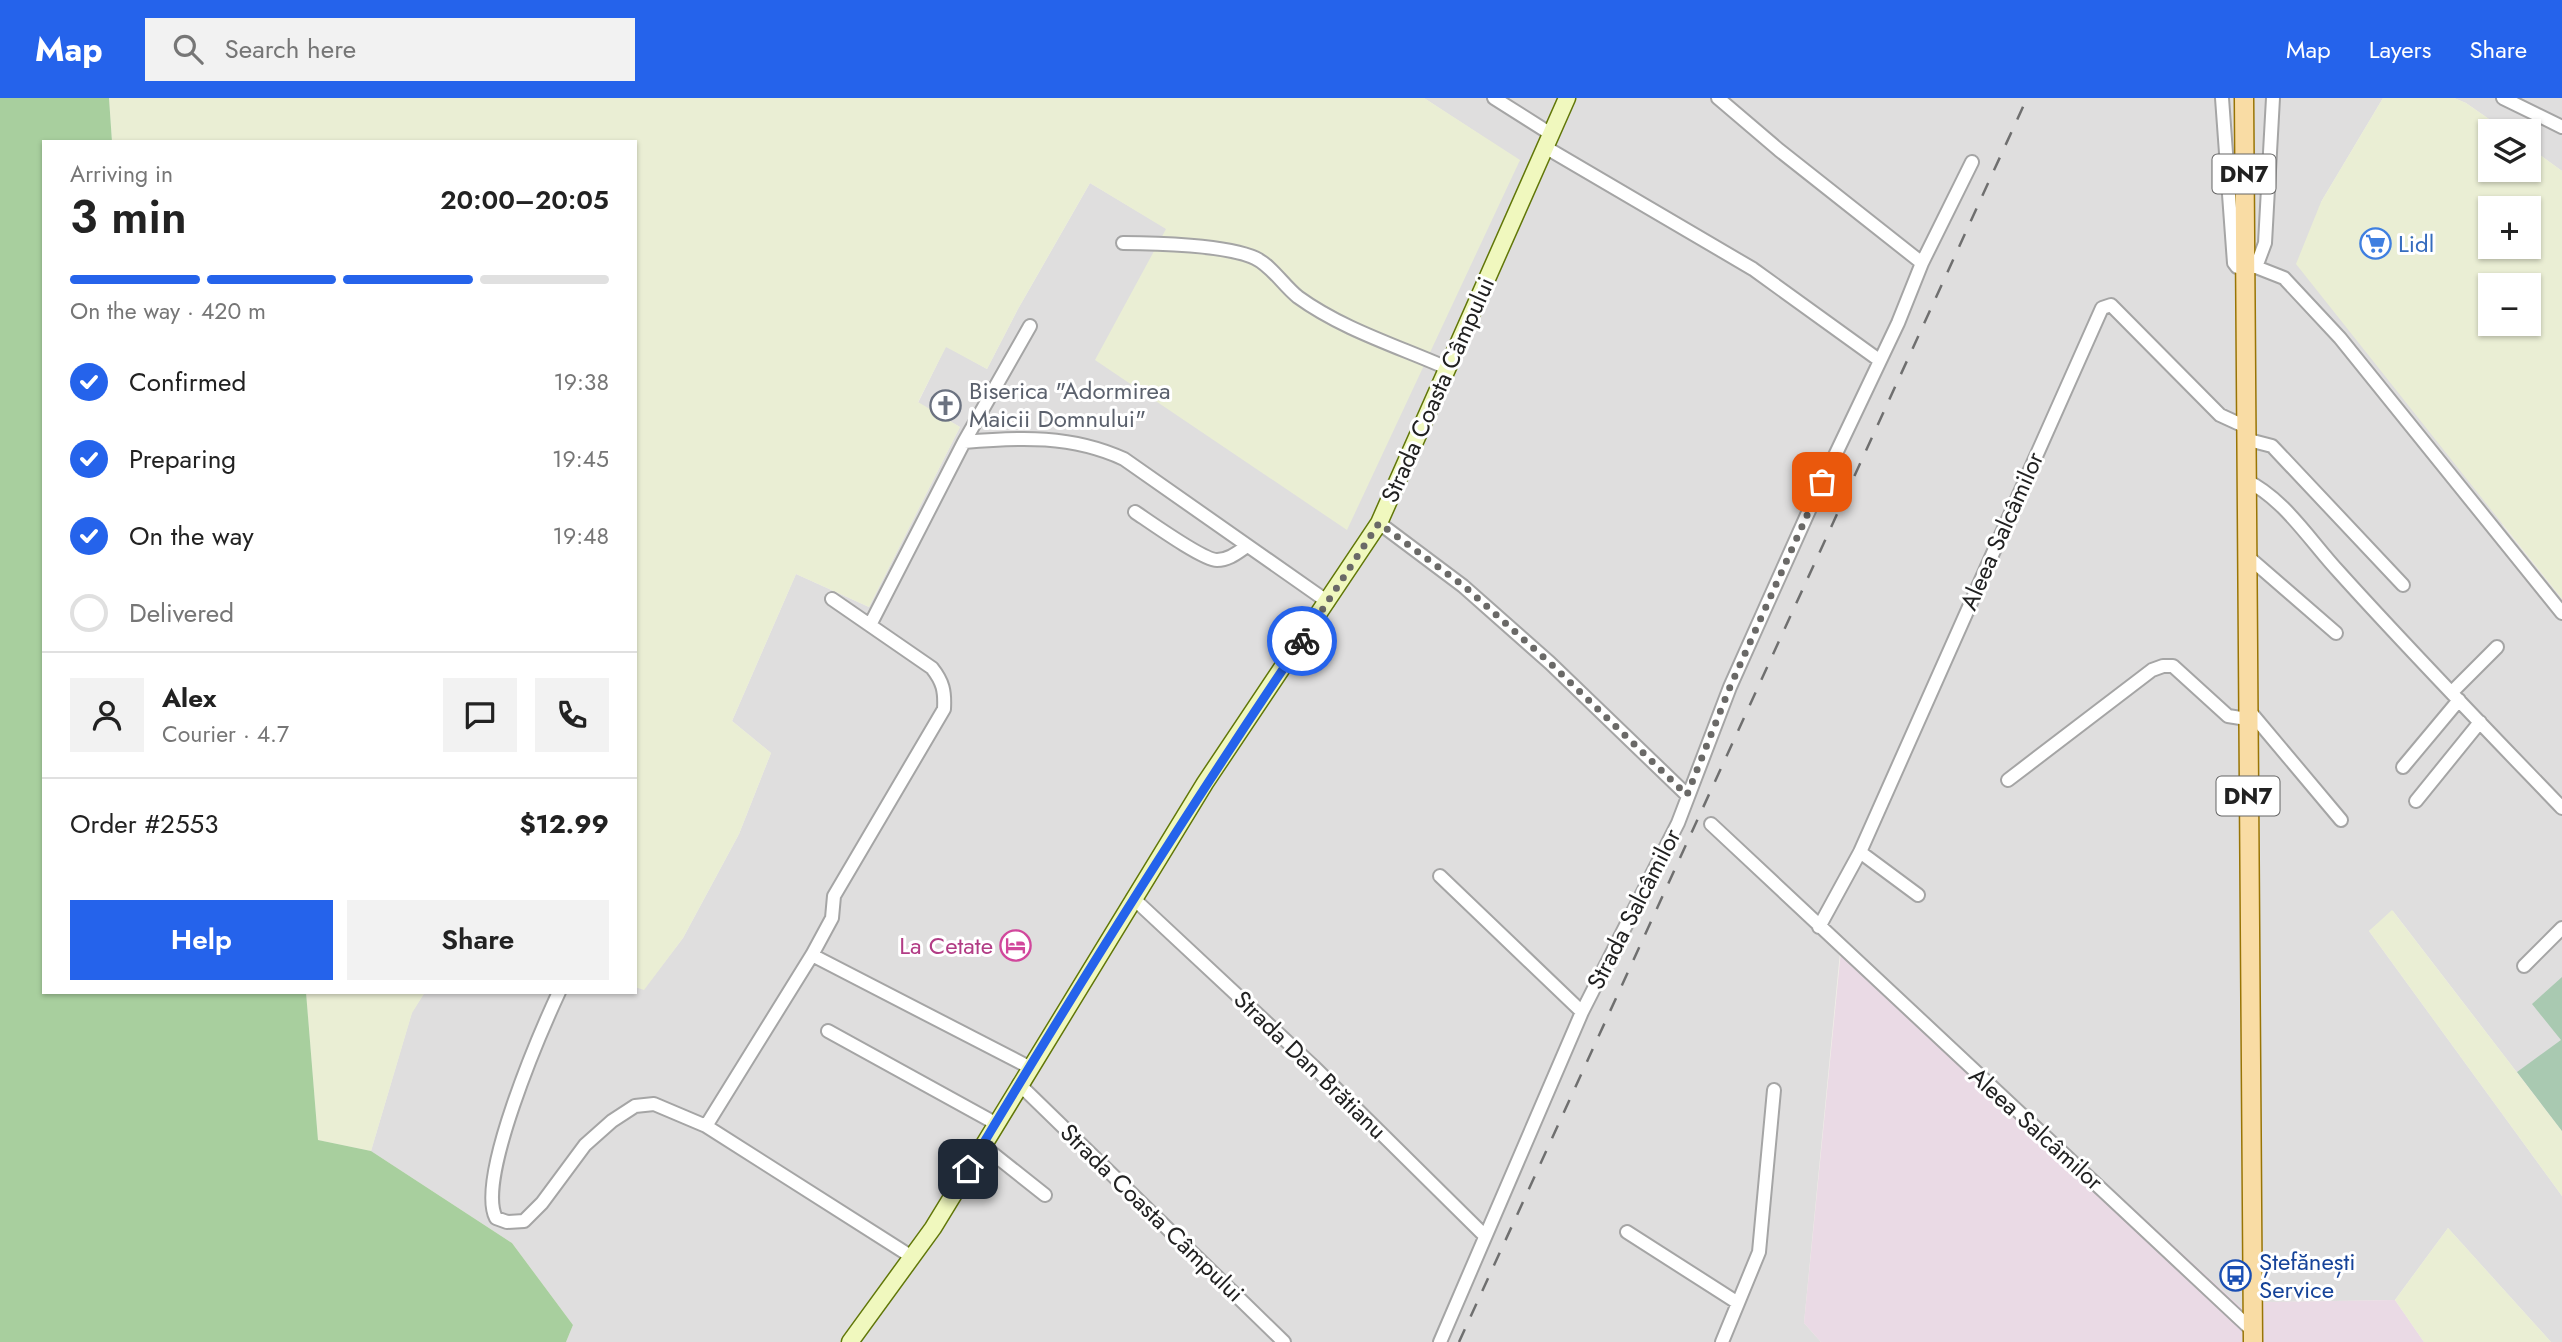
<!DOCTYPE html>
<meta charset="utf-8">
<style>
:root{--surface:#fff;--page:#f2f2f2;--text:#222;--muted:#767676;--line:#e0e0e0;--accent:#2563eb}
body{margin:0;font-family:Jost,sans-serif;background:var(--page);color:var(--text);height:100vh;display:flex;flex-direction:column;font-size:26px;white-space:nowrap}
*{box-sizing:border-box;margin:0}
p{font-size:23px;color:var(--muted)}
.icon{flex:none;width:38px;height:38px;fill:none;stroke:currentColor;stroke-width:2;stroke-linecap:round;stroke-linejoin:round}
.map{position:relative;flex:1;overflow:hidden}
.details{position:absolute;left:42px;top:42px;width:595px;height:854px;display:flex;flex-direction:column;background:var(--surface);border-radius:0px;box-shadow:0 2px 5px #0004}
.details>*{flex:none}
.tools{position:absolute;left:2478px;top:21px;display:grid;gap:14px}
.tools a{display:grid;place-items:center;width:63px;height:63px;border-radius:0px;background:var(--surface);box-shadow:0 2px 5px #0004;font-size:35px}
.pin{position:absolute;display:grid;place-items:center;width:60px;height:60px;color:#fff;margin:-30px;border-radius:14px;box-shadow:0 4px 10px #0006}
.courier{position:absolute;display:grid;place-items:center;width:70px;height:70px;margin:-35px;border:5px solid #2563eb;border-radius:50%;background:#fff;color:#222;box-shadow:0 2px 9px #0007}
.head em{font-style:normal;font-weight:600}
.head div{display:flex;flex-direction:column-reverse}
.head{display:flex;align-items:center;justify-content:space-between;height:119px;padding:0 28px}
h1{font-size:46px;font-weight:600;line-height:52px}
.bar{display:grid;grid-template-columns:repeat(4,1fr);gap:10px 7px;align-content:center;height:84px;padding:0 28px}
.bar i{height:9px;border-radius:5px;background:var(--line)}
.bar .on{background:var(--accent)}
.bar p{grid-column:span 4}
.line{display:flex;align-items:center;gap:18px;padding:0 28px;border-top:2px solid var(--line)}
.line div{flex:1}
.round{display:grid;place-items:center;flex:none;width:74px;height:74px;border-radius:0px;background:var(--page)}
ol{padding:0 28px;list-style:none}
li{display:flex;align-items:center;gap:21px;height:77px}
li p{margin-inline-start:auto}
li .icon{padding:7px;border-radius:50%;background:var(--accent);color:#fff;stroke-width:4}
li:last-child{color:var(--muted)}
li i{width:38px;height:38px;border:4px solid var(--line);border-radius:50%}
.primary-button{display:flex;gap:14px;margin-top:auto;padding:14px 28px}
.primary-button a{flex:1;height:80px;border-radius:0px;background:var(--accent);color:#fff;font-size:28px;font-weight:600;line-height:80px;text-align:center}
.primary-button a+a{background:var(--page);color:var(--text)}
header{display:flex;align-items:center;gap:42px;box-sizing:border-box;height:98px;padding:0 35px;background:var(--accent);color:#fff}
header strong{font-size:33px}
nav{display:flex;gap:38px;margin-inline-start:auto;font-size:24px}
.search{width:490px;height:63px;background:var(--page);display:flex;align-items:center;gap:18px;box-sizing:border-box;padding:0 24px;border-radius:0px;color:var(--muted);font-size:26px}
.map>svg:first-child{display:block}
.residential{fill:#dfdede}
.industrial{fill:#eadae5}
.farmland{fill:#eaeed4;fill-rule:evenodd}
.forest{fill:#a8cf9e}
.cemetery{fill:#a9c9b1}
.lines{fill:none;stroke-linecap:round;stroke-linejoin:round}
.street-casing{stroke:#a5a5a5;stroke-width:16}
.secondary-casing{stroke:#617708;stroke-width:19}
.primary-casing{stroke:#997505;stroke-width:21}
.street{stroke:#fff;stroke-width:12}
.secondary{stroke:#f0f8be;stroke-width:16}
.primary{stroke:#f9dca4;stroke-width:18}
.rail{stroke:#6f6f6f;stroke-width:2.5;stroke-dasharray:14 14;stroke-linecap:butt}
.done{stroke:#6a6967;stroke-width:7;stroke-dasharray:0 12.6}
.route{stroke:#2563eb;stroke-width:9}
.labels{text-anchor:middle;stroke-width:6;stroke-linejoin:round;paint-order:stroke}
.shield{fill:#fff;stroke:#646464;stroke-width:2}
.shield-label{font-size:23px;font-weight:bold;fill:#212121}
.shop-label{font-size:24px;fill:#366cbe;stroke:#fff;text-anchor:start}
.street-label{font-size:24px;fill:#212121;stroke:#fff}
.worship-label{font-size:24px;fill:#5b616d;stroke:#fff;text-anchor:start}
.hotel-label{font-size:24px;fill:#b23c85;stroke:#fff;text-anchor:end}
.transit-label{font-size:24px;fill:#164399;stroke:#fff;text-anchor:start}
</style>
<header>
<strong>Map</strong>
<div class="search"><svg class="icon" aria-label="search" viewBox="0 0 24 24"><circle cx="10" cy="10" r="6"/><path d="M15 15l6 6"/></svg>Search here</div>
<nav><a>Map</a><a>Layers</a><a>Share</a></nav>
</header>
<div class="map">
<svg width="2562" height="1244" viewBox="0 0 2562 1244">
<rect width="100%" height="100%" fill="#f1eee8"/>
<path class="residential" d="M1424,0H2383L2321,104L2504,429L2562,501V1033L2393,813L2369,833L2562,1098V1244H2551L2448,1130L2395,1202L2264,1204L2244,1213L1841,844L1804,1225L1821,1244H566L573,1227L512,1145L371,1053L412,914L425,894H635V889L644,891L683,840L739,736L771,655L732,623L796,476L869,509L960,329L918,305L946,248L987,271L1018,211L1090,85L1167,131L1520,63Z
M2454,0H2562V73L2529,49V33H2506L2466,5Z"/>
<path class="industrial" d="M1842,843L2244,1212L2264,1204L2395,1202L2424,1244H1821L1804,1225Z"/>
<path class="farmland" d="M109,0H1424L1520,62L1347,432L1095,262L1166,131L1090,85L1018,211L987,271L946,249L918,304L960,329L869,509L796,476L732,623L771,655L739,736L683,840L644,892L635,889V44H112Z
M2383,0H2454L2466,5L2506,33H2490V72H2529V49L2562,73V501L2296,166L2321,104ZM2529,110V149H2490V110ZM2490,187H2529V226H2490Z
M2392,812L2562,1033V1098L2369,833Z
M306,894H425L412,915L371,1053L318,1042Z
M2448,1130L2551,1244H2424L2395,1202Z"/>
<path class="forest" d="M0,0H109L112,44H44V894H306L318,1042L371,1053L512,1145L573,1227L566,1244H0Z"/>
<path class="cemetery" d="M2562,879V1033L2517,974L2561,942L2532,906Z"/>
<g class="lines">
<defs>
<path id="street" d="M1494,0L1551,36
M1718,0L1779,52L1922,165L1972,64
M2222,0L2234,165L2237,169H2256L2284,180L2340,240L2562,515
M2503,0L2562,29
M1545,49L1753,171L1879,262
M1123,145C1154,145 1228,147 1255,160C1272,168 1283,187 1298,199C1342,231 1397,248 1447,270
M2256,169L2265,145L2273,0
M2245,341L2272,348L2403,487
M964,344C1020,339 1072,337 1124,361L1328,504
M2245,382C2284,400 2310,443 2339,474C2411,554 2487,632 2562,710
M1135,414C1150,424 1203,462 1217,462C1229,462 1238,454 1247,448
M1379,425L1463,488L1550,565L1687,697
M2246,457L2336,535
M870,527L964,344L1030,228
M2452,594L2497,549
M2247,610L2341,722
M2403,669L2459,602
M2008,682L2152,572L2163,568H2173L2228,618L2247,621
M2416,703L2480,624
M1711,726L2253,1233
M1860,754L1918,797
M1440,778L1582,914
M1133,800L1313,968L1484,1137
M1819,829L1860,754L2102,210L2111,207L2220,317L2244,328
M812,857L1029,969
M2524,868L2562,830
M559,894C540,935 476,1082 496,1120L507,1124L524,1123L542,1105L585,1047L612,1023L635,1008L654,1006L706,1028L912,1159
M828,933L995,1025
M1019,986L1284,1244
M706,1028L812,857L832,820L834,798L944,611C945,593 943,584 932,570L832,501
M982,1047L1045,1097
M1627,1134L1738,1205
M1440,1244L1582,914L1678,725L1730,589L1811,408L1898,225L1922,165
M1722,1244L1759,1154L1774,992"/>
<path id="secondary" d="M850,1244L933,1130L1205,685L1379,425L1567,0"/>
<path id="primary" d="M2244,0L2253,1244"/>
</defs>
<use href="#street" class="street-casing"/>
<use href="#secondary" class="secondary-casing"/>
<use href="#primary" class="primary-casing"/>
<use href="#street" class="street"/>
<use href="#secondary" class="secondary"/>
<use href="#primary" class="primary"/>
<path class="rail" d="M1459,1244L2027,0"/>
</g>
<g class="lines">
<path class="done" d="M1302,543L1379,425L1464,488L1550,565L1687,697L1730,589L1822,384"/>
<path class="route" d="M968,1071C1075,892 1185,716 1302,543"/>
</g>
<defs>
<symbol id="supermarket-ring" viewBox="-11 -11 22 22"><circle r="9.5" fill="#fff" stroke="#3f7fe0" stroke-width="1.5"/><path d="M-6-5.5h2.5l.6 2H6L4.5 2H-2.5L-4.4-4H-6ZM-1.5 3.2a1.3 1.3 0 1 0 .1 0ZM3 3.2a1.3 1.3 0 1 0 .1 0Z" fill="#3f7fe0"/></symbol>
<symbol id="church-ring" viewBox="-11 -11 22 22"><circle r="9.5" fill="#fff" stroke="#6b7280" stroke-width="1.5"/><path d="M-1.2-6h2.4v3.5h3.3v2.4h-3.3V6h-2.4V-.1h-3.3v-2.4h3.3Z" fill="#6b7280"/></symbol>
<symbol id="hotel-ring" viewBox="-11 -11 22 22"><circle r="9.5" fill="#fff" stroke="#d1479c" stroke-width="1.5"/><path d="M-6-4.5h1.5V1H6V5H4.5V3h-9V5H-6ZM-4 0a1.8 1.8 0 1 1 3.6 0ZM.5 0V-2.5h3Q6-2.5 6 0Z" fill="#d1479c"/></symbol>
<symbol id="bus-ring" viewBox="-11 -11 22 22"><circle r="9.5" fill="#fff" stroke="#1a4fb4" stroke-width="1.5"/><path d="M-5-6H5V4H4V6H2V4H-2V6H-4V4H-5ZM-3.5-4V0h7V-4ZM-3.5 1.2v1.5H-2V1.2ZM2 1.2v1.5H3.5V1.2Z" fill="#1a4fb4"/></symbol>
</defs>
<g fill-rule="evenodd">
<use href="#supermarket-ring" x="2358" y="128" width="35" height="35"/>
<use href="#church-ring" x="928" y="290" width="35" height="35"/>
<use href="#hotel-ring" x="998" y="830" width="35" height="35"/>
<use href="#bus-ring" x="2218" y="1160" width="35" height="35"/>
</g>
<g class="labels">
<g class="shield">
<rect x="2212.5" y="56.5" width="63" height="39" rx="5"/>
<rect x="2216.5" y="678.5" width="63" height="39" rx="5"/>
</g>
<g class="shield-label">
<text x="2244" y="84">DN7</text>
<text x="2248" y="706">DN7</text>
</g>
<g class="shop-label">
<text x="2398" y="154">Lidl</text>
</g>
<g class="street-label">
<text transform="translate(1438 292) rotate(-66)" y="8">Strada Coasta Câmpului</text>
<text transform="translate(2002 433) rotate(-66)" y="8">Aleea Salcâmilor</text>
<text transform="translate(1634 811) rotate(-63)" y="8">Strada Salcâmilor</text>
<text transform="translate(1310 967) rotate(44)" y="8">Strada Dan Brătianu</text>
<text transform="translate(2036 1031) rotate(42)" y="8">Aleea Salcâmilor</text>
<text transform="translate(1152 1115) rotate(44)" y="8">Strada Coasta Câmpului</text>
</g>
<g class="worship-label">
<text x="969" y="301">Biserica "Adormirea<tspan x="969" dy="28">Maicii Domnului"</tspan></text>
</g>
<g class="hotel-label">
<text x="993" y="856">La Cetate</text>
</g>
<g class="transit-label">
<text x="2259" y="1172">Ștefănești<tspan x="2259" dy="28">Service</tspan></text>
</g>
</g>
</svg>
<div class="tools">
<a><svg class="icon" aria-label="layers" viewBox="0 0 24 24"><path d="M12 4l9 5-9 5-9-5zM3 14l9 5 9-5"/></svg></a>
<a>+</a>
<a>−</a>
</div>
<div class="pin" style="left:1822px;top:384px;background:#ea580c"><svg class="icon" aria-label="bag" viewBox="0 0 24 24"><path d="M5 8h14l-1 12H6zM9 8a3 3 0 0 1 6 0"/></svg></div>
<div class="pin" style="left:968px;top:1071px;background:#1f2937"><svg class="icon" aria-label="home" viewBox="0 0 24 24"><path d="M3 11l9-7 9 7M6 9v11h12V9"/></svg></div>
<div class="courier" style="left:1302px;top:543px"><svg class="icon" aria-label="bike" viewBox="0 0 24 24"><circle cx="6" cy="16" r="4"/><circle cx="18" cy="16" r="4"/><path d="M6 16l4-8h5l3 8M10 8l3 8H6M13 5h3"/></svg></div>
<section class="details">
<div class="head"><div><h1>3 min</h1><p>Arriving in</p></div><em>20:00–20:05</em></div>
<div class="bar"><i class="on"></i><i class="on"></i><i class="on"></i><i></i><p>On the way · 420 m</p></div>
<ol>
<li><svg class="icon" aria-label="check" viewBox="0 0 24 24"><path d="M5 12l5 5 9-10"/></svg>Confirmed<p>19:38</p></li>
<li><svg class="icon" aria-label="check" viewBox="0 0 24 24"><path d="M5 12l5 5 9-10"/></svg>Preparing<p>19:45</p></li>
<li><svg class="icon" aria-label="check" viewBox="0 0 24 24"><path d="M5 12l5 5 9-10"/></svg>On the way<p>19:48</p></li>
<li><i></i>Delivered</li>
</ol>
<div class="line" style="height:126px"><a class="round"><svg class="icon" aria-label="person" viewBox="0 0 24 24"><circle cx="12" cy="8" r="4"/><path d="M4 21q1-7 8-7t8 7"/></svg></a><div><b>Alex</b><p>Courier · 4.7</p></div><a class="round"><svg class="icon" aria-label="chat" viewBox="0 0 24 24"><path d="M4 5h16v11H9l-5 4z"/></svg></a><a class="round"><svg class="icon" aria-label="phone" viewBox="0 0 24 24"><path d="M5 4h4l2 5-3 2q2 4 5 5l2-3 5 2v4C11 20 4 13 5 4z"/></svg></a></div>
<div class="line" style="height:91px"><div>Order #2553</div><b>$12.99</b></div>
<div class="primary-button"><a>Help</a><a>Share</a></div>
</section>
</div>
